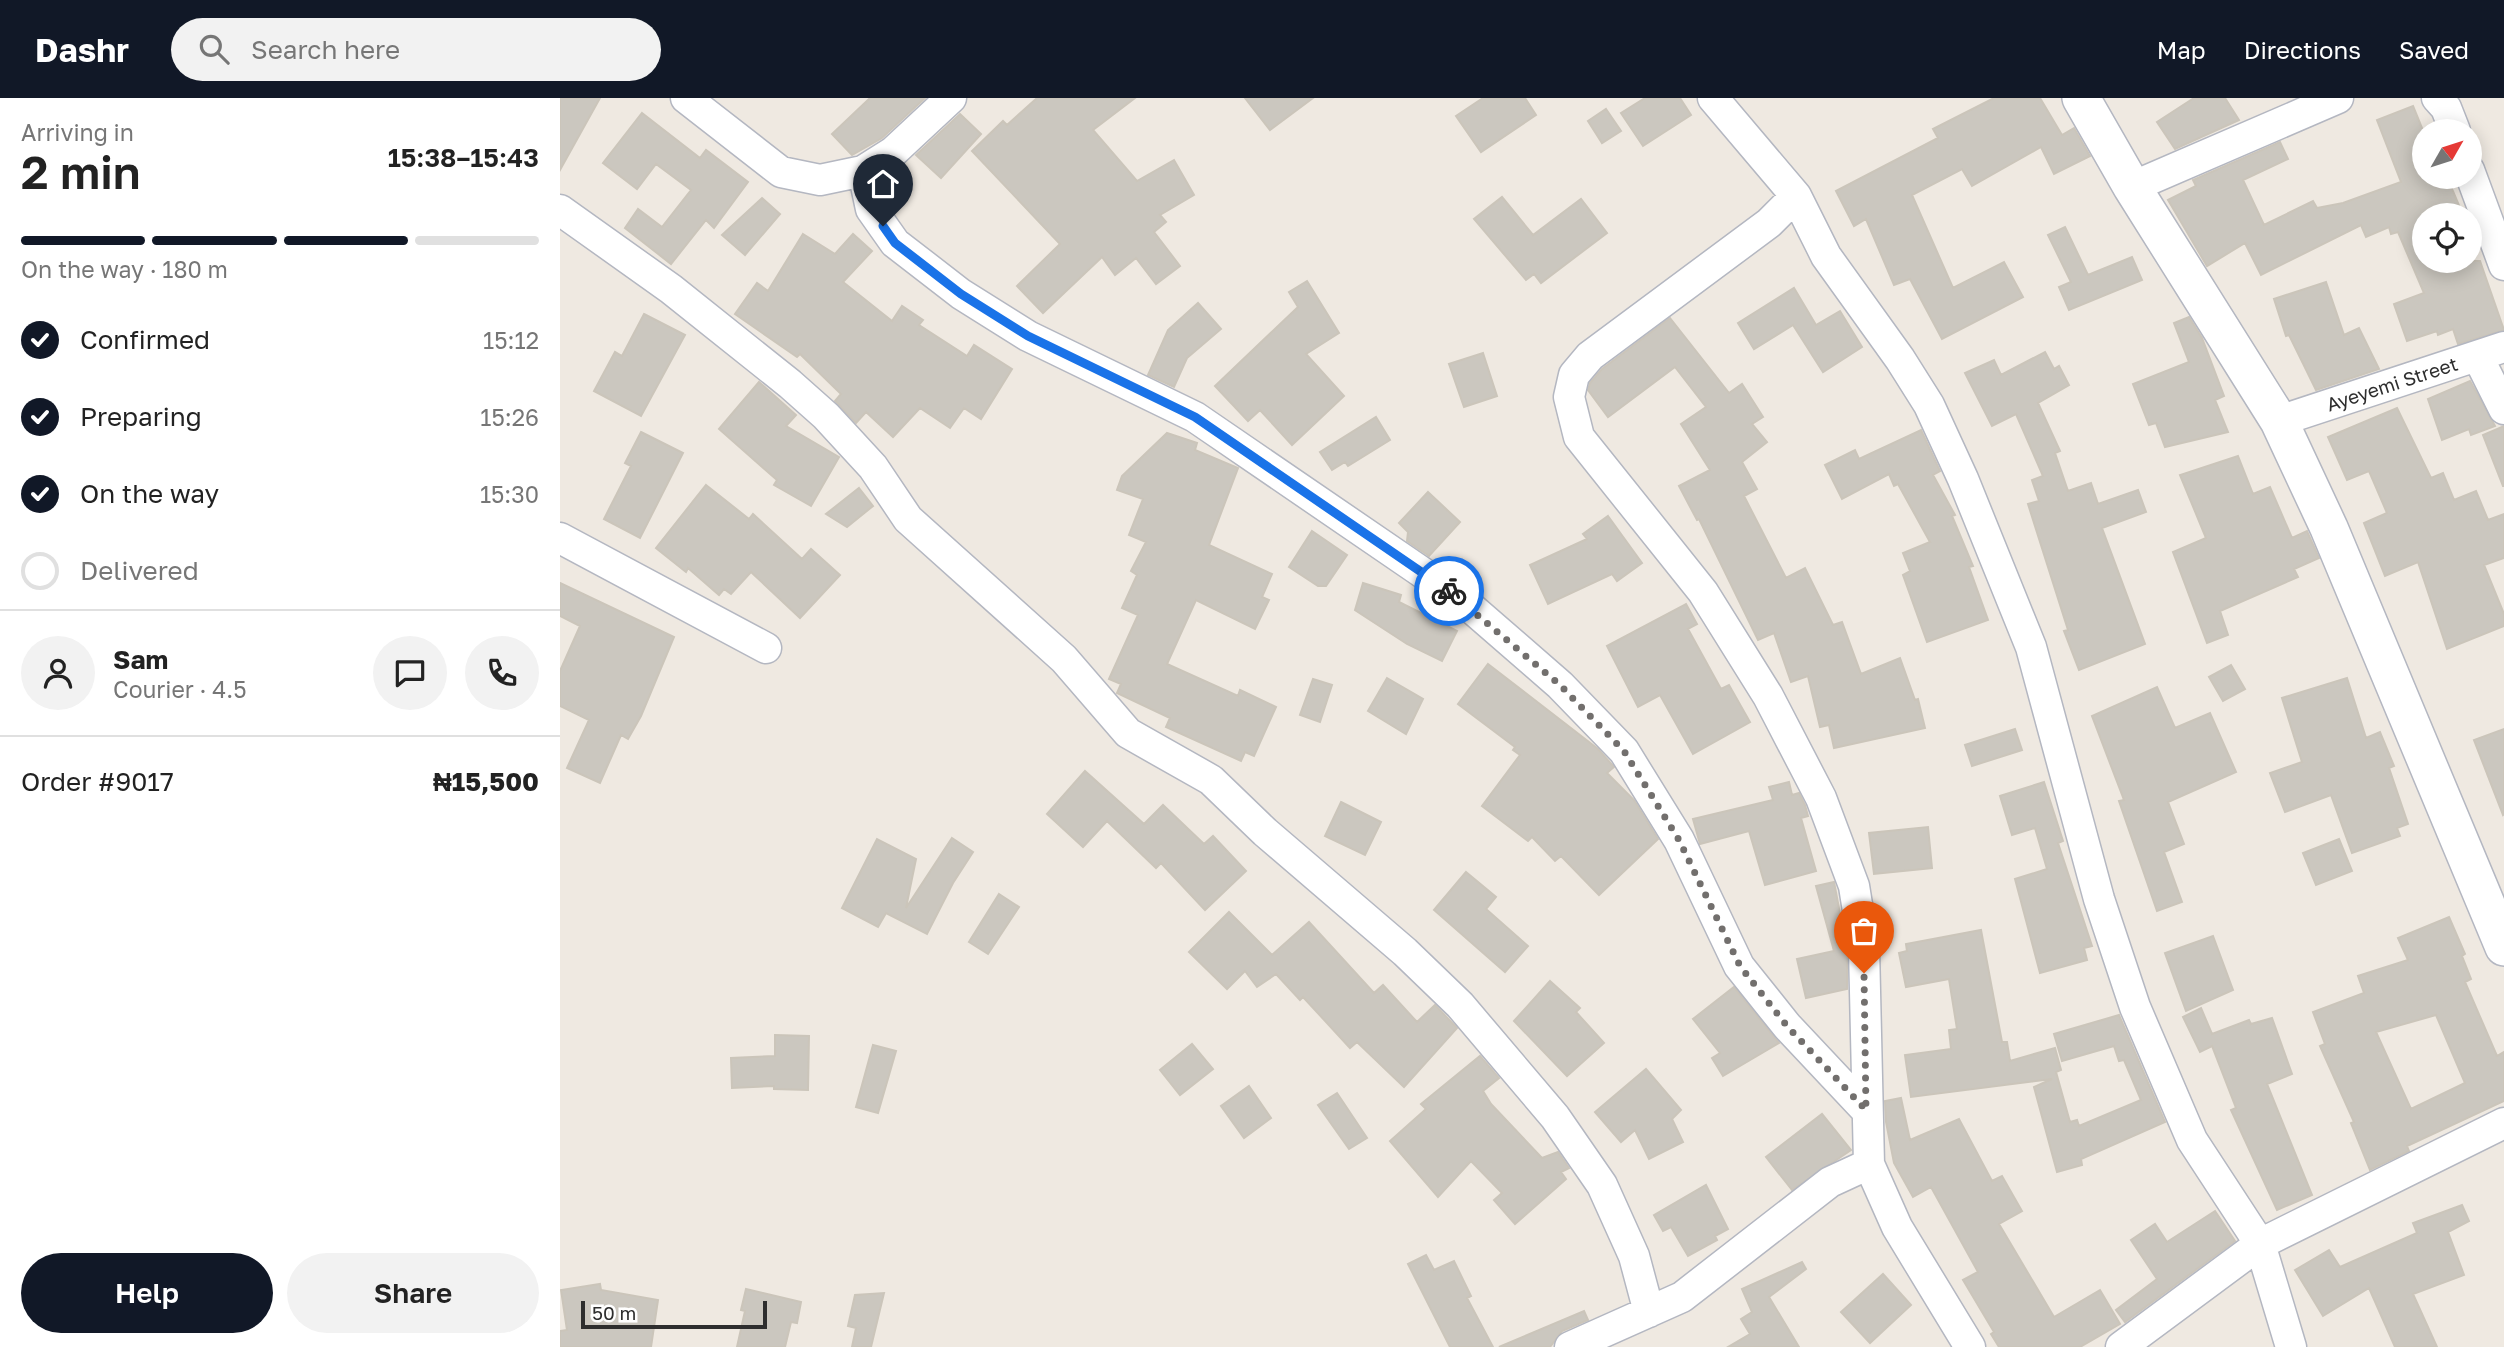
<!DOCTYPE html>
<meta charset="utf-8">
<style>
:root{--surface:#fff;--page:#f2f2f2;--text:#222;--muted:#767676;--line:#e0e0e0;--accent:#111827}
body{margin:0;font-family:"Golos Text",sans-serif;background:var(--page);color:var(--text);height:100vh;display:flex;flex-direction:column;font-size:26px;white-space:nowrap}
*{box-sizing:border-box;margin:0}
p{font-size:23px;color:var(--muted)}
.icon{flex:none;width:38px;height:38px;fill:none;stroke:currentColor;stroke-width:2;stroke-linecap:round;stroke-linejoin:round}
.map{position:relative;flex:1;overflow:hidden}
.details{display:flex;flex-direction:column;background:var(--surface);width:560px}
.details>*{flex:none}
.needle{width:46px;rotate:51deg}
.controls{position:absolute;left:1852px;top:21px;display:grid;gap:14px}
.controls a{display:grid;place-items:center;width:70px;height:70px;border-radius:50%;background:var(--surface);box-shadow:0 4px 18px #0003;font-size:35px}
.scale{position:absolute;left:21px;bottom:18px;width:186px;box-sizing:border-box;padding-left:7px;border:4px solid #2e2e2e;border-top:0;font-size:19px;line-height:24px;white-space:nowrap;color:#2e2e2e;-webkit-text-stroke:5px #fff;paint-order:stroke}
.pin{position:absolute;display:grid;place-items:center;width:60px;height:60px;color:#fff;margin:-72px -30px;border-radius:50% 50% 50% 0;rotate:-45deg;box-shadow:0 0 7px #0007}
.pin .icon{rotate:45deg}
.courier{position:absolute;display:grid;place-items:center;width:70px;height:70px;margin:-35px;border:5px solid #1a73e8;border-radius:50%;background:#fff;color:#222;box-shadow:0 2px 9px #0007}
.summary em{font-style:normal;font-weight:600}
.summary div{display:flex;flex-direction:column-reverse}
.summary{display:flex;align-items:center;justify-content:space-between;height:119px;padding:0 21px}
h1{font-size:46px;font-weight:600;line-height:52px}
.bar{display:grid;grid-template-columns:repeat(4,1fr);gap:10px 7px;align-content:center;height:84px;padding:0 21px}
.bar i{height:9px;border-radius:5px;background:var(--line)}
.bar .on{background:var(--accent)}
.bar p{grid-column:span 4}
.line{display:flex;align-items:center;gap:18px;padding:0 21px;border-top:2px solid var(--line)}
.line div{flex:1}
.round{display:grid;place-items:center;flex:none;width:74px;height:74px;border-radius:37px;background:var(--page)}
ol{padding:0 21px;list-style:none}
li{display:flex;align-items:center;gap:21px;height:77px}
li p{margin-inline-start:auto}
li .icon{padding:7px;border-radius:50%;background:var(--accent);color:#fff;stroke-width:4}
li:last-child{color:var(--muted)}
li i{width:38px;height:38px;border:4px solid var(--line);border-radius:50%}
.cta{display:flex;gap:14px;margin-top:auto;padding:14px 21px}
.cta a{flex:1;height:80px;border-radius:42px;background:var(--accent);color:#fff;font-size:28px;font-weight:600;line-height:80px;text-align:center}
.cta a+a{background:var(--page);color:var(--text)}
header{display:flex;align-items:center;gap:42px;box-sizing:border-box;height:98px;padding:0 35px;background:var(--accent);color:#fff}
header strong{font-size:33px}
nav{display:flex;gap:38px;margin-inline-start:auto;font-size:24px}
.search{width:490px;height:63px;background:var(--page);display:flex;align-items:center;gap:18px;box-sizing:border-box;padding:0 24px;border-radius:38px;color:var(--muted);font-size:26px}
main{display:flex;flex:1;min-height:0}
.map>svg:first-child{display:block}
.building{fill:#cbc7bf;stroke:#cbc5ba;stroke-width:2;fill-rule:evenodd}
.lines{fill:none;stroke-linecap:round;stroke-linejoin:round}
.minor-casing{stroke:#b4b7c1;stroke-width:33}
.tertiary-casing{stroke:#b4b7c1;stroke-width:40}
.minor{stroke:#fff;stroke-width:30}
.tertiary{stroke:#fff;stroke-width:37}
.done{stroke:#726f6d;stroke-width:7;stroke-dasharray:0 12.6}
.route{stroke:#1a73e8;stroke-width:9}
.labels{text-anchor:middle;stroke-width:7;stroke-linejoin:round;paint-order:stroke}
.street-label{font-size:19px;fill:#2e2e2e;stroke:#fff}
</style>
<header>
<strong>Dashr</strong>
<div class="search"><svg class="icon" aria-label="search" viewBox="0 0 24 24"><circle cx="10" cy="10" r="6"/><path d="M15 15l6 6"/></svg>Search here</div>
<nav><a>Map</a><a>Directions</a><a>Saved</a></nav>
</header>
<main>
<section class="details">
<div class="summary"><div><h1>2 min</h1><p>Arriving in</p></div><em>15:38–15:43</em></div>
<div class="bar"><i class="on"></i><i class="on"></i><i class="on"></i><i></i><p>On the way · 180 m</p></div>
<ol>
<li><svg class="icon" aria-label="check" viewBox="0 0 24 24"><path d="M5 12l5 5 9-10"/></svg>Confirmed<p>15:12</p></li>
<li><svg class="icon" aria-label="check" viewBox="0 0 24 24"><path d="M5 12l5 5 9-10"/></svg>Preparing<p>15:26</p></li>
<li><svg class="icon" aria-label="check" viewBox="0 0 24 24"><path d="M5 12l5 5 9-10"/></svg>On the way<p>15:30</p></li>
<li><i></i>Delivered</li>
</ol>
<div class="line" style="height:126px"><a class="round"><svg class="icon" aria-label="person" viewBox="0 0 24 24"><circle cx="12" cy="8" r="4"/><path d="M4 21q1-7 8-7t8 7"/></svg></a><div><b>Sam</b><p>Courier · 4.5</p></div><a class="round"><svg class="icon" aria-label="chat" viewBox="0 0 24 24"><path d="M4 5h16v11H9l-5 4z"/></svg></a><a class="round"><svg class="icon" aria-label="phone" viewBox="0 0 24 24"><path d="M5 4h4l2 5-3 2q2 4 5 5l2-3 5 2v4C11 20 4 13 5 4z"/></svg></a></div>
<div class="line" style="height:91px"><div>Order #9017</div><b>₦15,500</b></div>
<div class="cta"><a>Help</a><a>Share</a></div>
</section>
<div class="map">
<svg width="1944" height="1249" viewBox="0 0 1944 1249">
<rect width="100%" height="100%" fill="#efe9e1"/>
<path class="building" d="M0,0H40L0,72Z
M310,0H365L322,40L292,57L272,36Z
M477,0H575L533,32L577,83L614,62L634,97L600,117L606,124L594,134L620,168L596,186L576,160L555,177L542,159L483,215L457,188L500,146L412,53L443,23L447,27Z
M685,0H753L710,32Z
M923,0H965L976,17L921,54L896,18Z
M1085,0H1120L1131,17L1083,48L1061,15Z
M1434,0H1480L1502,37L1514,30L1530,58L1494,76L1481,49L1412,88L1402,71L1352,97L1393,190L1444,164L1463,199L1382,241L1350,181L1334,187L1306,121L1294,128L1276,93L1378,40L1373,31Z
M1634,0H1665L1679,22L1615,51L1597,24Z
M1853,8L1864,35V79H1887L1901,112L1885,117H1864V163H1920L1944,232L1898,246L1893,231L1878,237L1877,233L1847,243L1834,206L1864,195L1838,134L1831,136L1829,129L1806,139L1801,127L1701,177L1685,145L1647,168L1608,102L1636,88L1633,82L1720,44L1728,61L1683,82L1704,127L1753,103L1757,110L1783,105L1841,84L1817,22Z
M1046,11L1061,33L1042,45L1028,23Z
M82,15L140,60L146,52L188,84L154,130L146,122L111,166L65,130L78,111L102,129L131,92L96,66L77,91L43,65Z
M400,16L421,36L381,80L356,57Z
M942,99L973,137L1021,101L1047,135L981,185L974,176L966,182L914,121Z
M202,100L220,116L185,157L162,137Z
M1505,129L1528,177L1572,159L1582,182L1509,212L1499,189L1511,184L1488,137Z
M243,136L275,156L293,136L312,153L283,184L332,223L342,208L363,222L359,227L407,258L414,247L452,271L421,321L404,310L390,330L360,310L333,339L306,314L296,325L275,303L281,296L240,256L237,259L175,216L197,185L208,193Z
M747,183L779,235L746,256L784,298L732,347L700,312L688,323L655,288L738,209L729,194Z
M1766,184L1784,237L1799,230L1819,271L1756,292L1729,237L1726,238L1714,201Z
M1234,190L1256,227L1280,213L1302,249L1263,274L1233,227L1194,251L1178,225Z
M638,205L661,231L627,260L614,289L588,277L608,232Z
M84,216L125,237L81,318L34,293L55,254L62,258Z
M1629,219L1642,240L1664,298L1655,302L1668,334L1605,349L1596,325L1589,327L1573,286L1629,264L1614,225Z
M1110,220L1169,295L1182,286L1203,319L1192,326L1207,344L1182,364L1197,391L1184,398L1226,480L1245,470L1273,527L1282,524L1301,576L1340,560L1355,602L1358,601L1365,630L1274,650L1269,627L1260,629L1248,578L1231,584L1214,535L1198,542L1139,421L1137,422L1119,388L1150,372L1121,326L1146,309L1115,269L1048,319L1028,292L1030,285L1042,271Z
M1485,254L1494,271L1499,268L1509,287L1478,305L1500,353L1495,355L1508,393L1531,385L1538,406L1578,392L1586,414L1542,430L1585,546L1519,572L1504,533L1508,532L1468,406L1479,403L1472,382L1483,378L1456,316L1432,328L1405,275L1434,262L1441,277Z
M923,255L937,298L904,309L889,266Z
M1910,283L1935,328L1911,337L1909,331L1882,342L1868,301Z
M199,284L236,317L226,328L279,359L251,408L214,387L217,382L159,331Z
M1837,310L1871,380L1883,375L1894,402L1916,393L1928,422L1944,416V460L1924,467L1944,516V528L1887,551L1858,464L1825,478L1804,425L1827,415L1809,373L1787,382L1768,339Z
M816,319L830,342L788,368L785,364L772,372L760,354Z
M1944,328V388H1943L1923,337Z
M1361,332L1380,373L1373,377L1395,417L1392,418L1413,468L1409,469L1428,522L1367,544L1343,477L1350,473L1343,455L1370,444L1338,386L1334,388L1329,376L1282,401L1265,367L1295,352L1299,361Z
M81,334L123,355L80,440L44,421L71,368L65,365Z
M607,335L637,345L635,352L678,370L649,447L712,476L702,499L709,502L695,531L636,502L607,566L678,598L680,592L716,609L694,658L685,654L681,663L606,629L610,620L557,595L561,586L549,581L578,517L562,510L577,477L571,473L586,444L569,437L583,401L557,392L562,378Z
M1678,358L1693,396L1710,389L1732,440L1747,433L1759,460L1734,471L1738,479L1660,513L1668,537L1647,545L1613,454L1646,440L1620,377Z
M146,387L189,421L193,416L242,461L251,451L280,477L240,520L191,474L171,496L164,491L159,497L128,470L126,474L96,450Z
M299,390L313,408L287,429L266,416Z
M868,394L900,424L869,458L847,443L848,434L839,425Z
M1048,418L1082,465L1057,483L1052,476L988,506L970,467L1027,441L1023,436Z
M752,433L787,457L766,488H758L729,469Z
M0,485L114,539L81,618L68,641L61,637L40,685L7,670L29,622L0,608V573L20,528L0,518Z
M803,485L841,497L839,504L897,533L882,563L847,546L795,512Z
M1126,506L1137,526L1128,531L1161,591L1169,587L1190,624L1133,656L1100,597L1078,609L1047,548Z
M928,566L1038,651L1054,669L1047,675L1074,702L1098,741L1039,797L1001,758L995,763L972,739L968,743L922,708L960,657L953,652L955,649L898,606Z
M1671,567L1685,591L1663,603L1649,579Z
M827,580L863,601L846,636L808,613Z
M1787,580L1806,640L1820,634L1834,668L1829,670L1848,726L1837,730L1840,738L1792,755L1771,697L1725,714L1710,675L1742,664L1722,600Z
M753,581L772,587L760,624L740,617Z
M1597,589L1615,630L1650,615L1676,674L1608,704L1624,746L1604,754L1622,804L1597,813L1559,703L1564,702L1532,618Z
M1455,631L1462,652L1412,668L1405,647Z
M1944,631V716L1943,717L1914,642Z
M525,673L584,726L603,707L644,746L653,738L686,773L645,812L601,765L596,770L547,723L523,749L487,716Z
M1229,684L1232,697L1239,695L1245,707L1248,718L1241,720L1256,773L1205,787L1189,733L1140,746L1133,721L1213,702L1209,689Z
M1484,684L1503,743L1498,745L1532,848L1524,850L1527,862L1480,875L1455,781L1487,771L1475,730L1452,737L1440,698Z
M781,704L821,724L805,757L765,738Z
M1368,729L1372,770L1314,776L1309,735Z
M392,740L413,754L393,785L367,836L326,815L318,829L282,810L317,741L356,761L346,810Z
M1779,741L1792,773L1756,787L1743,755Z
M906,774L936,799L926,811L968,848L945,874L874,812Z
M1274,784L1287,852V891L1246,900L1237,861L1274,853L1256,788Z
M439,796L459,809L428,856L409,844Z
M669,814L712,857L749,824L814,895L823,887L857,924L875,907L897,930L844,989L797,944L790,950L743,899L740,902L716,876L697,889L685,873L667,891L629,854Z
M1889,819L1905,856L1902,858L1911,881L1905,884L1937,958L1944,954V1003L1847,1048L1849,1053L1810,1072L1791,1025L1794,1024L1760,948L1765,946L1753,914L1804,895L1798,878L1848,862L1838,840ZM1876,917L1905,985L1851,1011L1816,934Z
M1421,832L1442,944H1447L1450,963L1495,950L1501,972L1496,974L1510,1024L1517,1022L1519,1028L1581,1002L1564,962L1559,963L1554,948L1502,963L1494,936L1559,917L1605,1024L1521,1061L1522,1067L1497,1074L1474,989L1492,981L1351,999L1345,957L1391,951L1389,932L1397,931L1389,881L1346,889L1339,855L1347,853L1346,846Z
M1653,838L1673,892L1626,913L1605,855Z
M990,883L1020,910L1016,914L1044,945L1007,978L954,923Z
M1174,889L1219,945L1163,978L1152,960L1160,955L1133,921Z
M1641,910L1652,936L1689,922L1691,926L1712,920L1732,976L1707,986L1752,1097L1717,1112L1671,1012L1676,1010L1652,948L1640,954L1623,919Z
M215,937L249,938L248,992L214,991V988L172,990L171,960L215,958Z
M632,946L653,971L620,997L600,972Z
M313,947L336,953L318,1015L296,1009Z
M920,958L939,980L923,993L931,1006L982,1060L998,1054L1009,1070L1001,1074L1006,1081L955,1126L934,1102L942,1095L911,1063L878,1099L830,1043L866,1011L861,1006Z
M1086,971L1121,1012L1112,1021L1123,1044L1089,1061L1075,1032L1061,1044L1035,1014Z
M689,988L711,1020L684,1040L661,1008Z
M777,995L807,1040L789,1051L758,1007Z
M1341,1000L1350,1042L1399,1021L1432,1083L1442,1078L1462,1113L1439,1126L1494,1219L1540,1192L1560,1226L1520,1249H1439L1431,1236L1434,1234L1403,1182L1418,1174L1371,1089L1353,1099L1334,1065L1326,1024L1325,1003Z
M1262,1016L1291,1052L1232,1092L1206,1059Z
M1146,1087L1168,1131L1155,1138L1157,1142L1128,1158L1111,1129L1103,1133L1094,1117Z
M1902,1107L1909,1123L1888,1134L1904,1177L1853,1196L1877,1249H1835L1809,1190L1763,1218L1735,1172L1769,1152L1780,1169L1857,1135L1853,1125Z
M1655,1113L1675,1143L1565,1224L1556,1212L1597,1181L1571,1142L1595,1126L1607,1144Z
M866,1157L874,1172L894,1163L911,1198L907,1200L933,1249H890L848,1166Z
M1242,1164L1246,1171L1209,1199L1239,1249H1168L1190,1236L1181,1221L1192,1214L1182,1191Z
M1323,1176L1351,1207L1310,1245L1281,1214Z
M40,1186L41,1192L98,1202L91,1249H0V1233L7,1232L1,1192Z
M186,1191L241,1204L237,1225L231,1224L225,1249H177L185,1213L181,1212Z
M324,1195L311,1249H292L296,1230L288,1228L295,1197Z
M1024,1213L1028,1222L1002,1233L990,1249H939Z"/>
<g class="lines">
<defs>
<path id="minor" d="M126,0L221,74L260,82L303,73L333,54L391,0
M1153,0L1236,98L1266,158L1340,261L1369,307L1403,381L1471,549L1539,801L1575,909L1632,1042L1700,1146L1731,1249
M1877,0L1886,10L1895,33
M1909,72L1944,167
M303,73L311,111L335,145L401,196L468,238L635,319L901,501L1000,587L1064,653L1119,742L1179,868L1227,928L1306,1012
M1572,89L1778,0
M1236,98L1209,125L1030,258L1014,277L1009,299L1019,339L1143,494L1208,598L1261,700L1294,788L1304,850L1309,1066L1337,1129L1410,1249
M0,112L111,191L230,286L266,318L313,369L348,421L504,561L568,635L651,682L705,734L845,854L900,907L995,1019L1042,1087L1074,1158L1089,1214
M1918,259L1944,311
M1719,323L1944,249
M0,440L206,550
M1010,1249L1122,1199L1270,1084L1309,1066
M1561,1249L1700,1146L1944,1025"/>
<path id="tertiary" d="M1521,0L1572,89L1719,323L1769,430L1944,849"/>
</defs>
<use href="#minor" class="minor-casing"/>
<use href="#tertiary" class="tertiary-casing"/>
<use href="#minor" class="minor"/>
<use href="#tertiary" class="tertiary"/>
</g>
<g class="lines">
<path class="done" d="M889,493L1000,587L1064,653L1119,742L1180,868L1227,928L1306,1012L1304,875"/>
<path class="route" d="M323,128L335,145L401,196L468,238L635,319L889,493"/>
</g>
<g class="labels">
<g class="street-label">
<text transform="translate(1832 286) rotate(-18)" y="7">Ayeyemi Street</text>
</g>
</g>
</svg>
<div class="controls">
<a><svg class="needle" viewBox="-14 -14 28 28"><path d="M0-13l5 13h-10z" fill="#e53935"/><path d="M0 13l5-13h-10z" fill="#767676"/></svg></a>
<a><svg class="icon" aria-label="locate" viewBox="0 0 24 24"><circle cx="12" cy="12" r="6"/><path d="M12 2v4M12 18v4M2 12h4M18 12h4"/></svg></a>
</div>
<div class="scale">50 m</div>
<div class="pin" style="left:1304px;top:875px;background:#ea580c"><svg class="icon" aria-label="bag" viewBox="0 0 24 24"><path d="M5 8h14l-1 12H6zM9 8a3 3 0 0 1 6 0"/></svg></div>
<div class="pin" style="left:323px;top:128px;background:#1f2937"><svg class="icon" aria-label="home" viewBox="0 0 24 24"><path d="M3 11l9-7 9 7M6 9v11h12V9"/></svg></div>
<div class="courier" style="left:889px;top:493px"><svg class="icon" aria-label="bike" viewBox="0 0 24 24"><circle cx="6" cy="16" r="4"/><circle cx="18" cy="16" r="4"/><path d="M6 16l4-8h5l3 8M10 8l3 8H6M13 5h3"/></svg></div>
</div>
</main>
